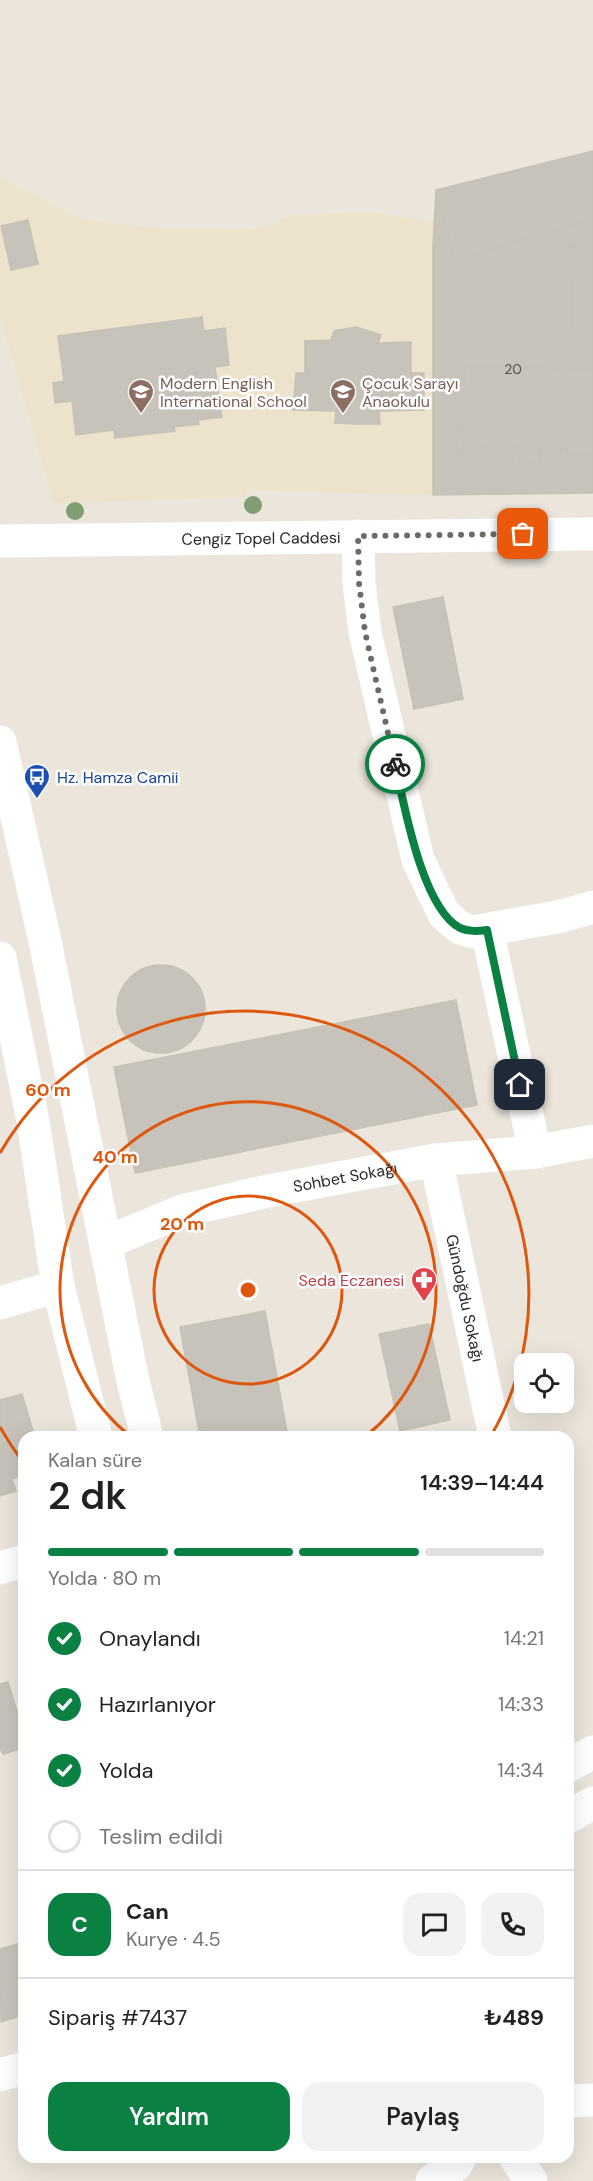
<!DOCTYPE html>
<html lang="tr">
<meta charset="utf-8">
<style>
:root{--surface:#fff;--page:#f2f2f2;--text:#222;--muted:#767676;--line:#e0e0e0;--accent:#0b8043}
body{margin:0;font-family:"DM Sans",sans-serif;background:var(--page);color:var(--text);height:100vh;display:flex;flex-direction:column;font-size:22px;white-space:nowrap}
*{box-sizing:border-box;margin:0}
p{font-size:20px;color:var(--muted)}
.icon{flex:none;width:33px;height:33px;fill:none;stroke:currentColor;stroke-width:2;stroke-linecap:round;stroke-linejoin:round}
.map{position:relative;flex:1;overflow:hidden}
.side{position:absolute;left:18px;top:1431px;width:556px;height:732px;display:flex;flex-direction:column;background:var(--surface);border-radius:18px;box-shadow:0 6px 24px #0002}
.side>*{flex:none}
.buttons{position:absolute;left:514px;top:1353px;display:grid;gap:12px}
.buttons a{display:grid;place-items:center;width:60px;height:60px;border-radius:12px;background:var(--surface);box-shadow:0 6px 24px #0002;font-size:30px}
.pin{position:absolute;display:grid;place-items:center;width:51px;height:51px;color:#fff;margin:-26px;border-radius:12px;box-shadow:0 3px 9px #0006}
.courier{position:absolute;display:grid;place-items:center;width:60px;height:60px;margin:-30px;border:4px solid #0b8043;border-radius:50%;background:#fff;color:#222;box-shadow:0 2px 8px #0007}
.headline em{font-style:normal;font-weight:600}
.headline div{display:flex;flex-direction:column-reverse}
.headline{display:flex;align-items:center;justify-content:space-between;height:102px;padding:0 30px}
h1{font-size:39px;font-weight:600;line-height:45px}
.bar{display:grid;grid-template-columns:repeat(4,1fr);gap:9px 6px;align-content:center;height:72px;padding:0 30px}
.bar i{height:8px;border-radius:4px;background:var(--line)}
.bar .on{background:var(--accent)}
.bar p{grid-column:span 4}
.line{display:flex;align-items:center;gap:15px;padding:0 30px;border-top:2px solid var(--line)}
.line div{flex:1}
.round{display:grid;place-items:center;flex:none;width:63px;height:63px;border-radius:18px;background:var(--page)}
ol{padding:0 30px;list-style:none}
li{display:flex;align-items:center;gap:18px;height:66px}
li p{margin-inline-start:auto}
li .icon{padding:6px;border-radius:50%;background:var(--accent);color:#fff;stroke-width:4}
li:last-child{color:var(--muted)}
li i{width:33px;height:33px;border:3px solid var(--line);border-radius:50%}
.primary-button{display:flex;gap:12px;margin-top:auto;padding:12px 30px}
.primary-button a{flex:1;height:69px;border-radius:18px;background:var(--accent);color:#fff;font-size:24px;font-weight:600;line-height:69px;text-align:center}
.primary-button a+a{background:var(--page);color:var(--text)}
.map>svg:first-child{display:block}
.education{fill:#ede2cb}
.building{fill:#c7c3ba;stroke:#c6c1b5;stroke-width:1.5}
.lines{fill:none;stroke-linecap:round;stroke-linejoin:round}
.street{stroke:#fff;stroke-width:33}
.secondary{stroke:#fff;stroke-width:33}
.tree{fill:#819e72}
.done{stroke:#6d6b67;stroke-width:6;stroke-dasharray:0 10.8}
.route{stroke:#0b8043;stroke-width:8}
.ring{fill:none;stroke:#de570d;stroke-width:3}
.labels{text-anchor:middle;stroke-width:5;stroke-linejoin:round;paint-order:stroke}
.number-label{font-size:14px;fill:#50504d}
.education-label{font-size:16px;fill:#785e54;stroke:#fff;text-anchor:start}
.street-label{font-size:16px;fill:#292929;stroke:#fff}
.transit-label{font-size:16px;fill:#164399;stroke:#fff;text-anchor:start}
.health-label{font-size:16px;fill:#be3a42;stroke:#fff;text-anchor:end}
.centre{fill:#de570d;stroke:#fff;stroke-width:3}
.ring-label{font-size:18px;text-anchor:middle;font-weight:bold;fill:#de570d;stroke:#fff;stroke-width:5;stroke-linejoin:round;paint-order:stroke}
</style>
<div class="map">
<svg width="593" height="2181" viewBox="0 0 593 2181">
<rect width="100%" height="100%" fill="#ebe5db"/>
<path class="education" d="M0,178L81,219L149,228L256,229L295,215L373,212L434,222L433,495L247,490V497L54,503L0,314Z"/>
<path class="building" d="M593,151V493L433,495V245L436,190Z
M593,151V219L455,260L436,190Z
M28,220L38,264L11,270L1,226Z
M593,244V342L574,339L569,245Z
M202,317L204,331L225,328L229,365L215,367L222,417L198,420L199,424L174,427L175,431L115,438L114,430L76,435L72,401L55,403L53,383L64,381L58,336Z
M356,327L381,335L378,343L411,342V373H424V410L379,411L380,424H357L335,423L336,411L293,410L296,373H305V341L331,340L334,331Z
M465,366L593,369V456L567,455V449H541L540,461L525,465L519,462L518,447H484L483,453L456,454L459,426L466,429Z
M443,597L463,699L414,709L393,607Z
M117 1009a44 44 0 1 1 88 0a44 44 0 1 1-88 0Z
M456,1000L477,1105L135,1173L114,1067Z
M265,1311L288,1437H200L180,1327Z
M429,1324L450,1420L400,1431L379,1334Z
M22,1394L33,1431L0,1441V1400Z
M33,1431L35,1437H24V1475L12,1479L16,1491L0,1496V1441Z
M8,1682L24,1734V1748L3,1754L0,1749V1684Z
M24,1942V2015L1,2022L0,1949Z"/>
<g class="lines">
<g class="street">
<path d="M358,536L359,583L365,632L418,860L444,914L460,928L473,932L562,916L593,907"/>
<path d="M487,930L535,1152"/>
<path id="s1" d="M436,1160L495,1437"/>
<path id="s2" d="M105,1243L182,1211L268,1191L436,1160L535,1152L593,1141"/>
<path d="M0,1303L58,1286"/>
<path d="M0,1568L24,1561"/>
</g>
<g class="secondary">
<path id="s3" d="M0,541L593,534"/>
<path d="M0,742L45,941L133,1381L147,1437"/>
<path d="M0,958L33,1121L58,1286L96,1437"/>
<path d="M568,1766L593,1752"/>
<path d="M568,1817L593,1803"/>
<path d="M0,2075L24,2068"/>
<path d="M568,2101L593,2100"/>
<path d="M515,2157L531,2181"/>
<path d="M432,2181L456,2165L460,2157"/>
</g>
</g>
<g class="tree">
<circle cx="253" cy="505" r="9"/>
<circle cx="75" cy="511" r="9"/>
</g>
<g class="lines">
<path class="done" d="M395,764L365,632L359,583L358,536L523,534"/>
<path class="route" d="M395,764C404,804 422,908 460,928C469,932 478,931 487,930L520,1085"/>
</g>
<g class="ring">
<circle cx="248" cy="1290" r="94"/>
<path d="M130 1436A188 188 0 1 1 366 1436"/>
<path d="M23 1462A283 283 0 0 1 0 1427M0 1153A283 283 0 1 1 491 1436"/>
</g>
<defs>
<symbol id="school-pin" viewBox="-11 -11 22 30"><path d="M0 17L-7.5 6A9.5 9.5 0 1 1 7.5 6Z" fill="#8d6e63" stroke="#fff"/><path d="M0-5L7-2L0 1L-7-2ZM-4 1L0 2.5L4 1V4Q0 6-4 4Z" fill="#fff"/></symbol>
<symbol id="bus-pin" viewBox="-11 -11 22 30"><path d="M0 17L-7.5 6A9.5 9.5 0 1 1 7.5 6Z" fill="#1a4fb4" stroke="#fff"/><path d="M-5-6H5V4H4V6H2V4H-2V6H-4V4H-5ZM-3.5-4V0h7V-4ZM-3.5 1.2v1.5H-2V1.2ZM2 1.2v1.5H3.5V1.2Z" fill="#fff"/></symbol>
<symbol id="pharmacy-pin" viewBox="-11 -11 22 30"><path d="M0 17L-7.5 6A9.5 9.5 0 1 1 7.5 6Z" fill="#e0444e" stroke="#fff"/><path d="M-2-6h4v4h4v4h-4v4h-4v-4h-4v-4h4Z" fill="#fff"/></symbol>
</defs>
<g fill-rule="evenodd">
<use href="#school-pin" x="126" y="377" width="30" height="40"/>
<use href="#school-pin" x="328" y="377" width="30" height="40"/>
<use href="#bus-pin" x="22" y="762" width="30" height="40"/>
<use href="#pharmacy-pin" x="409" y="1265" width="30" height="40"/>
</g>
<g class="labels">
<g class="number-label">
<text x="513" y="374">20</text>
</g>
<g class="education-label">
<text x="160" y="389">Modern English<tspan x="160" dy="18">International School</tspan></text>
<text x="362" y="389">Çocuk Sarayı<tspan x="362" dy="18">Anaokulu</tspan></text>
</g>
<g class="street-label">
<text dy="6" stroke="none"><textPath href="#s3" startOffset="261">Cengiz Topel Caddesi</textPath></text>
<text dy="6" stroke="none"><textPath href="#s2" startOffset="250">Sohbet Sokağı</textPath></text>
<text dy="6" stroke="none"><textPath href="#s1" startOffset="141">Gündoğdu Sokağı</textPath></text>
</g>
<g class="transit-label">
<text x="57" y="783">Hz. Hamza Camii</text>
</g>
<g class="health-label">
<text x="404" y="1286">Seda Eczanesi</text>
</g>
</g>
<circle cx="248" cy="1290" r="9" class="centre"/>
<g class="ring-label">
<text x="48" y="1096">60 m</text>
<text x="115" y="1163">40 m</text>
<text x="182" y="1230">20 m</text>
</g>
</svg>
<div class="buttons">
<a><svg class="icon" aria-label="locate" viewBox="0 0 24 24"><circle cx="12" cy="12" r="6"/><path d="M12 2v4M12 18v4M2 12h4M18 12h4"/></svg></a>
</div>
<div class="pin" style="left:523px;top:534px;background:#ea580c"><svg class="icon" aria-label="bag" viewBox="0 0 24 24"><path d="M5 8h14l-1 12H6zM9 8a3 3 0 0 1 6 0"/></svg></div>
<div class="pin" style="left:520px;top:1085px;background:#1f2937"><svg class="icon" aria-label="home" viewBox="0 0 24 24"><path d="M3 11l9-7 9 7M6 9v11h12V9"/></svg></div>
<div class="courier" style="left:395px;top:764px"><svg class="icon" aria-label="bike" viewBox="0 0 24 24"><circle cx="6" cy="16" r="4"/><circle cx="18" cy="16" r="4"/><path d="M6 16l4-8h5l3 8M10 8l3 8H6M13 5h3"/></svg></div>
<section class="side">
<div class="headline"><div><h1>2 dk</h1><p>Kalan süre</p></div><em>14:39–14:44</em></div>
<div class="bar"><i class="on"></i><i class="on"></i><i class="on"></i><i></i><p>Yolda · 80 m</p></div>
<ol>
<li><svg class="icon" aria-label="check" viewBox="0 0 24 24"><path d="M5 12l5 5 9-10"/></svg>Onaylandı<p>14:21</p></li>
<li><svg class="icon" aria-label="check" viewBox="0 0 24 24"><path d="M5 12l5 5 9-10"/></svg>Hazırlanıyor<p>14:33</p></li>
<li><svg class="icon" aria-label="check" viewBox="0 0 24 24"><path d="M5 12l5 5 9-10"/></svg>Yolda<p>14:34</p></li>
<li><i></i>Teslim edildi</li>
</ol>
<div class="line" style="height:108px"><b class="round" style="background:var(--accent);color:#fff">C</b><div><b>Can</b><p>Kurye · 4.5</p></div><a class="round"><svg class="icon" aria-label="chat" viewBox="0 0 24 24"><path d="M4 5h16v11H9l-5 4z"/></svg></a><a class="round"><svg class="icon" aria-label="phone" viewBox="0 0 24 24"><path d="M5 4h4l2 5-3 2q2 4 5 5l2-3 5 2v4C11 20 4 13 5 4z"/></svg></a></div>
<div class="line" style="height:78px"><div>Sipariş #7437</div><b>₺489</b></div>
<div class="primary-button"><a>Yardım</a><a>Paylaş</a></div>
</section>
</div>
